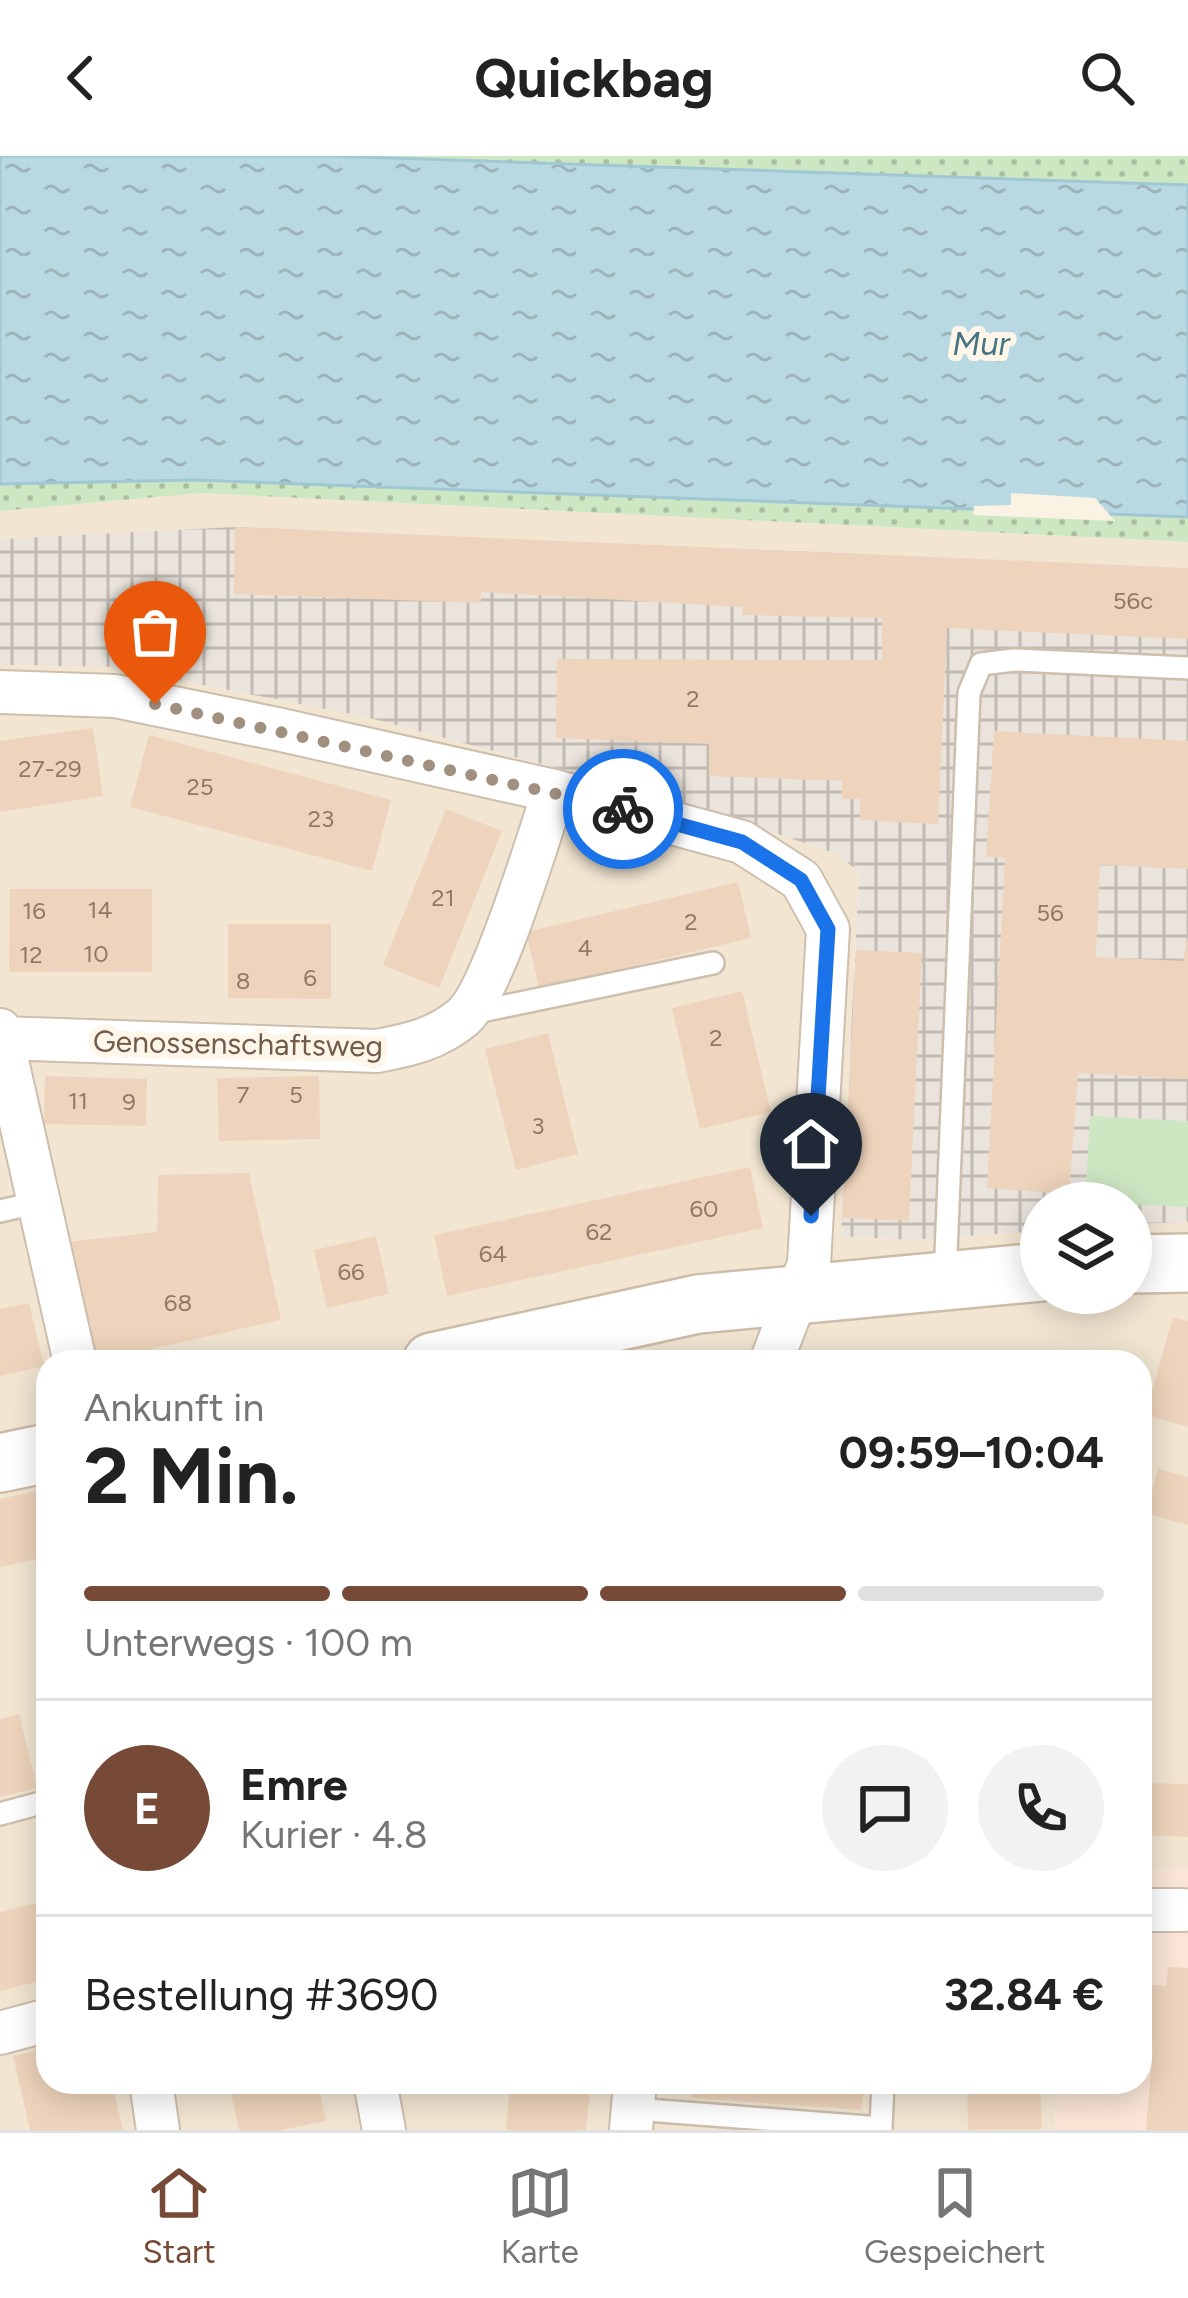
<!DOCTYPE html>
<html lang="de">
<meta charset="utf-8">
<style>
:root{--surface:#fff;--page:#f2f2f2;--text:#222;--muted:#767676;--line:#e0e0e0;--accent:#764a36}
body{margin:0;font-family:Figtree,sans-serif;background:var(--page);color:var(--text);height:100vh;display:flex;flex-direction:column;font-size:45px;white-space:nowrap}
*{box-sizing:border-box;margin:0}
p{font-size:39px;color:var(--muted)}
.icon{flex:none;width:66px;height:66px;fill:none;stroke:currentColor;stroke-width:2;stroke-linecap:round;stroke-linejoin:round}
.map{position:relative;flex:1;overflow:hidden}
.side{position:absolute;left:36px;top:1194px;width:1116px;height:744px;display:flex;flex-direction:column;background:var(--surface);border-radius:36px;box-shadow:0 6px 30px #0003}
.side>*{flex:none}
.controls{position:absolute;left:1020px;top:1026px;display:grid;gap:24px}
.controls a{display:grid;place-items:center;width:132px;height:132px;border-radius:50%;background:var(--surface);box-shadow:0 6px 30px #0003;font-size:60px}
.pin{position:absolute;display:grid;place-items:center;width:102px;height:102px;color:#fff;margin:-123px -51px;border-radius:50% 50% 50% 0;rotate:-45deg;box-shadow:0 0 12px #0007}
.pin .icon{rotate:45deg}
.courier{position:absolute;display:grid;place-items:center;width:120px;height:120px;margin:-60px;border:9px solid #1a73e8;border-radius:50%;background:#fff;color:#222;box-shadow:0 3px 15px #0007}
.overview em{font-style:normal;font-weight:700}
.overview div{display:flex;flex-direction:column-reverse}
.overview{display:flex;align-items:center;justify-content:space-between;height:204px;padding:0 48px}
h1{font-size:78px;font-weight:700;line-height:90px}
.bar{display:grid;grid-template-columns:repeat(4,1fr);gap:18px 12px;align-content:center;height:144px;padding:0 48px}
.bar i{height:15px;border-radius:9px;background:var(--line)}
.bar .on{background:var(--accent)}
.bar p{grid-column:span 4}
.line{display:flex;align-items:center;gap:30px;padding:0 48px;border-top:3px solid var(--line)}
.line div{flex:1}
.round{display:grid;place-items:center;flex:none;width:126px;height:126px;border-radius:63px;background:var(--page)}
header{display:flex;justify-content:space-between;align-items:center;height:156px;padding:0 48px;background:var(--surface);font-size:54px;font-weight:700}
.dock{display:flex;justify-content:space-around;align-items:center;height:168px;border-top:3px solid var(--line);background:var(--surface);font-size:33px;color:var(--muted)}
.dock a{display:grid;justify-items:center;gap:6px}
.dock .on{color:var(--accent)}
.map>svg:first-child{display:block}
.residential{fill:#f2e6d2}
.commercial{fill:#fae5d7}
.industrial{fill:url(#industrial-grid)}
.green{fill:#cee7c3}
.park{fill:url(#park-dots)}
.water{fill:url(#water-ripples);stroke:#a0c7d4;stroke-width:3}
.pier{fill:#faf3e3}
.building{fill:#eed4bc}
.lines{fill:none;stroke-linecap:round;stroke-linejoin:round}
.lane-casing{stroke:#cdbead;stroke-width:26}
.street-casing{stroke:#cdbead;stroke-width:46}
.secondary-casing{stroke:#cebca9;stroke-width:62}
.lane{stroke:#fff;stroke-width:21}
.street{stroke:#fff;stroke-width:42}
.secondary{stroke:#fff;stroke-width:57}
.done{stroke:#a19080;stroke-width:12;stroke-dasharray:0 21.6}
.route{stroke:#1a73e8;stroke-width:15}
.labels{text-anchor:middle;stroke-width:12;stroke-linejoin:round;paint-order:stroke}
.number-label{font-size:24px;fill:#907967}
.street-label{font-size:30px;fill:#715b4b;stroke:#fef7e9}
.water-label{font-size:33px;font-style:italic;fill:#477483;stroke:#fef7e9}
</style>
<header><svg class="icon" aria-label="back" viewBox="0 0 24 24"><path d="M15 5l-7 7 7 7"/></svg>Quickbag<svg class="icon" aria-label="search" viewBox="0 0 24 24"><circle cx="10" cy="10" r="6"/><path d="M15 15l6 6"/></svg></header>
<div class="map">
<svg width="1188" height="1974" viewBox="0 0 1188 1974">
<defs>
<pattern id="industrial-grid" width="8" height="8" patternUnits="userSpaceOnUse" patternTransform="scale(3)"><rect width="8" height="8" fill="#eae4dd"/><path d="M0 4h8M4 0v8" fill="none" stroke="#c2bcb5"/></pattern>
<pattern id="park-dots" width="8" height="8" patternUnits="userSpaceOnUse" patternTransform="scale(3)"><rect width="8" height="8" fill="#cee7c3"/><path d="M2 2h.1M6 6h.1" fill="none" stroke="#acbea0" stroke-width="1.8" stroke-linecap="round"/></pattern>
<pattern id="water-ripples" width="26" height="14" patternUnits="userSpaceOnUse" patternTransform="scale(3)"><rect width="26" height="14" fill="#b9d9e2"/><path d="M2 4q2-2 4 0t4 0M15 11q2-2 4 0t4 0" fill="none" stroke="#9bb3b9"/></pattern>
</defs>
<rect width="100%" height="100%" fill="#faf3e3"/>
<path class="residential" d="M201,337L1188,386V412L235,374L0,383V355Z
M0,509L111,511L366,561L680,645L837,698L859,715L841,1080L909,1084L1041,1075V1137H1131V1068L1188,1066V1713L1140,1712V1206H48V1926H1057L1055,1974H0Z"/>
<path class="commercial" d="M1140,1712L1188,1713V1974H1055L1057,1926H1140Z"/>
<path class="industrial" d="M235,371L1188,412V1066L1131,1068V1047H1041V1075L909,1084L841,1080L859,716L837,698L680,645L366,561L111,511L0,509V383Z"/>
<path class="green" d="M1090,960L1188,965V1051L1085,1046Z"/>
<path class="park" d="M333,0H1188V29Z
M193,324L1188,361V386L201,337L0,355V328Z"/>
<path class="water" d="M0,0H333L1188,29V361L193,324L0,328Z"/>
<path class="pier" d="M1011,337L1095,342L1115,365L973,359L974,350L1011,349Z"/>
<path class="building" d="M235,371L1188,412V483L947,472L938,668L860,664V643H842V625L709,620V588L556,582L557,503L882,504V462L742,459L743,451L481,436V447L234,438Z
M93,572L103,640L0,656V585Z
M994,575L1188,585V713L1100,709L1096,801L1183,805L1188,780V923L1078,917L1069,1038L987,1032L1005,702L986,701Z
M149,579L391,644L372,715L130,651Z
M446,653L502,675L439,832L383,809Z
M738,726L751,782L539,832L526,776Z
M10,733H152V816H9Z
M228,768H331V843L228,842Z
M856,794L922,797L909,1065L842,1062Z
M742,835L771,956L700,973L672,852Z
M548,877L578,998L516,1014L485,893Z
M45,920L147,923L146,970L44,968Z
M319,920L320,983L219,985L217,922Z
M750,1011L763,1072L447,1140L434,1079Z
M249,1017L281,1164L93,1206L67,1086L157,1076L158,1019Z
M376,1080L389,1138L327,1152L314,1094Z
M29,1147L44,1210L0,1220V1153Z
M1173,1161L1188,1165V1271L1145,1259Z
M1158,1313L1188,1321V1369L1146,1357Z
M48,1332V1401L0,1411V1343Z
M19,1558L37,1632L0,1641V1563Z
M1140,1627L1188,1628V1681L1140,1679Z
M48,1744V1823L0,1835V1756Z
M1168,1811L1188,1812V1974H1146L1153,1890L1140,1889V1828L1166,1830Z
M48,1892V1926H112L123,1974H30L13,1900Z
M229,1926H318L326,1965L281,1974H239Z
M510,1926H591L586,1974H506Z
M692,1926H864L862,1954L691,1942Z
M967,1926H1040L1042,1973L968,1974Z"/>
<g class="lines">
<defs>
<path id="lane" d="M467,858L713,807
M0,1055L39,1046
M945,1122L969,537L981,508L1014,504L1188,512
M0,1658L48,1645
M634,1953L881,1972L883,1926"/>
<path id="street" d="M0,536L115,540L277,573L554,635L742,686L801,724L828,773L809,1108L771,1206
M0,874L75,1206
M2,882L377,895C409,889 437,883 463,861C493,835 539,680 554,635
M1140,1754H1183
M0,1877L48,1864
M151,1926L158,1974
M375,1926L384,1974
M631,1974L635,1926"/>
<path id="secondary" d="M1131,1108L1188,1107
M432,1206L698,1148L1041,1116
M0,1307L48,1297"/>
</defs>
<use href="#lane" class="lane-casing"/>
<use href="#street" class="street-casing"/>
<use href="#secondary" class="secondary-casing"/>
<use href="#lane" class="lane"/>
<use href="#street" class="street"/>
<use href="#secondary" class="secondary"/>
</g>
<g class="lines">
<path class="done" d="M155,548L623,653"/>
<path class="route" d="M623,653L742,686L801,724L828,773L811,1060"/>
</g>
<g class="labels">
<g class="number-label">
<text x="1133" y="453">56c</text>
<text x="693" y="551">2</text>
<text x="50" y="621">27-29</text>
<text x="200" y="639">25</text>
<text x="321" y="671">23</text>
<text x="443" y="750">21</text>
<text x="100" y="762">14</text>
<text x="34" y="763">16</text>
<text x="1050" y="765">56</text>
<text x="691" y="774">2</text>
<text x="585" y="800">4</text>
<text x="96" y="806">10</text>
<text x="31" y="807">12</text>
<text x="310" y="830">6</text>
<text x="243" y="833">8</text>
<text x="716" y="890">2</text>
<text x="243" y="947">7</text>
<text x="296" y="947">5</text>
<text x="78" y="953">11</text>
<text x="129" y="954">9</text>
<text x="538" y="978">3</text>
<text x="704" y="1061">60</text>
<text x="599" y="1084">62</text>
<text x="493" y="1106">64</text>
<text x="351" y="1124">66</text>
<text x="178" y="1155">68</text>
</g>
<g class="street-label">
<text transform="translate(238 888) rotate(1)" y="10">Genossenschaftsweg</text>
</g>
<g class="water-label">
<text x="981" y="199">Mur</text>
</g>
</g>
</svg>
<div class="controls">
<a><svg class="icon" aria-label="layers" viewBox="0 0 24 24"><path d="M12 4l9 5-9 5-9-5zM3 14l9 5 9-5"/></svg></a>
</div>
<div class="pin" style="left:155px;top:548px;background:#ea580c"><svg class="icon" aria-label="bag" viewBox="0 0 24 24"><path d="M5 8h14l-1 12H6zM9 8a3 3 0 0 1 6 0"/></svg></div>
<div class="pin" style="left:811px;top:1060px;background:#1f2937"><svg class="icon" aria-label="home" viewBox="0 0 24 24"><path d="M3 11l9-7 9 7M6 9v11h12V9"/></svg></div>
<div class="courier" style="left:623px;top:653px"><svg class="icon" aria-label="bike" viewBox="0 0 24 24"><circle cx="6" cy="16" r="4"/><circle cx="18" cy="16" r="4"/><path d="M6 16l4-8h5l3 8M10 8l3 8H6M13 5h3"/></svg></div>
<section class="side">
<div class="overview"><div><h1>2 Min.</h1><p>Ankunft in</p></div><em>09:59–10:04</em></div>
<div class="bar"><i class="on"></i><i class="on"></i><i class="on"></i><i></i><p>Unterwegs · 100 m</p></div>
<div class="line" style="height:216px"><b class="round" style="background:var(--accent);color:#fff">E</b><div><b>Emre</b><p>Kurier · 4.8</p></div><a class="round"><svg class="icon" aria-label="chat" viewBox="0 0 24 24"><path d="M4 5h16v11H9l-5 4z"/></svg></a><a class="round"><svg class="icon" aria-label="phone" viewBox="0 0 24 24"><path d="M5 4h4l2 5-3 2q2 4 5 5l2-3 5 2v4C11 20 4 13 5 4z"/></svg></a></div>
<div class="line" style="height:156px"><div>Bestellung #3690</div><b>32.84 €</b></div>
</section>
</div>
<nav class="dock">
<a class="on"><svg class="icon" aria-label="home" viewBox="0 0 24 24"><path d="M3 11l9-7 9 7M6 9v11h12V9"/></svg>Start</a>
<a><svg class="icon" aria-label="map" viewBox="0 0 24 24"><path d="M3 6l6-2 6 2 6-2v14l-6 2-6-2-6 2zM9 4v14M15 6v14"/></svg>Karte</a>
<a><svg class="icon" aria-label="saved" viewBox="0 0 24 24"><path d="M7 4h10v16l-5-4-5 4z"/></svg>Gespeichert</a>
</nav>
